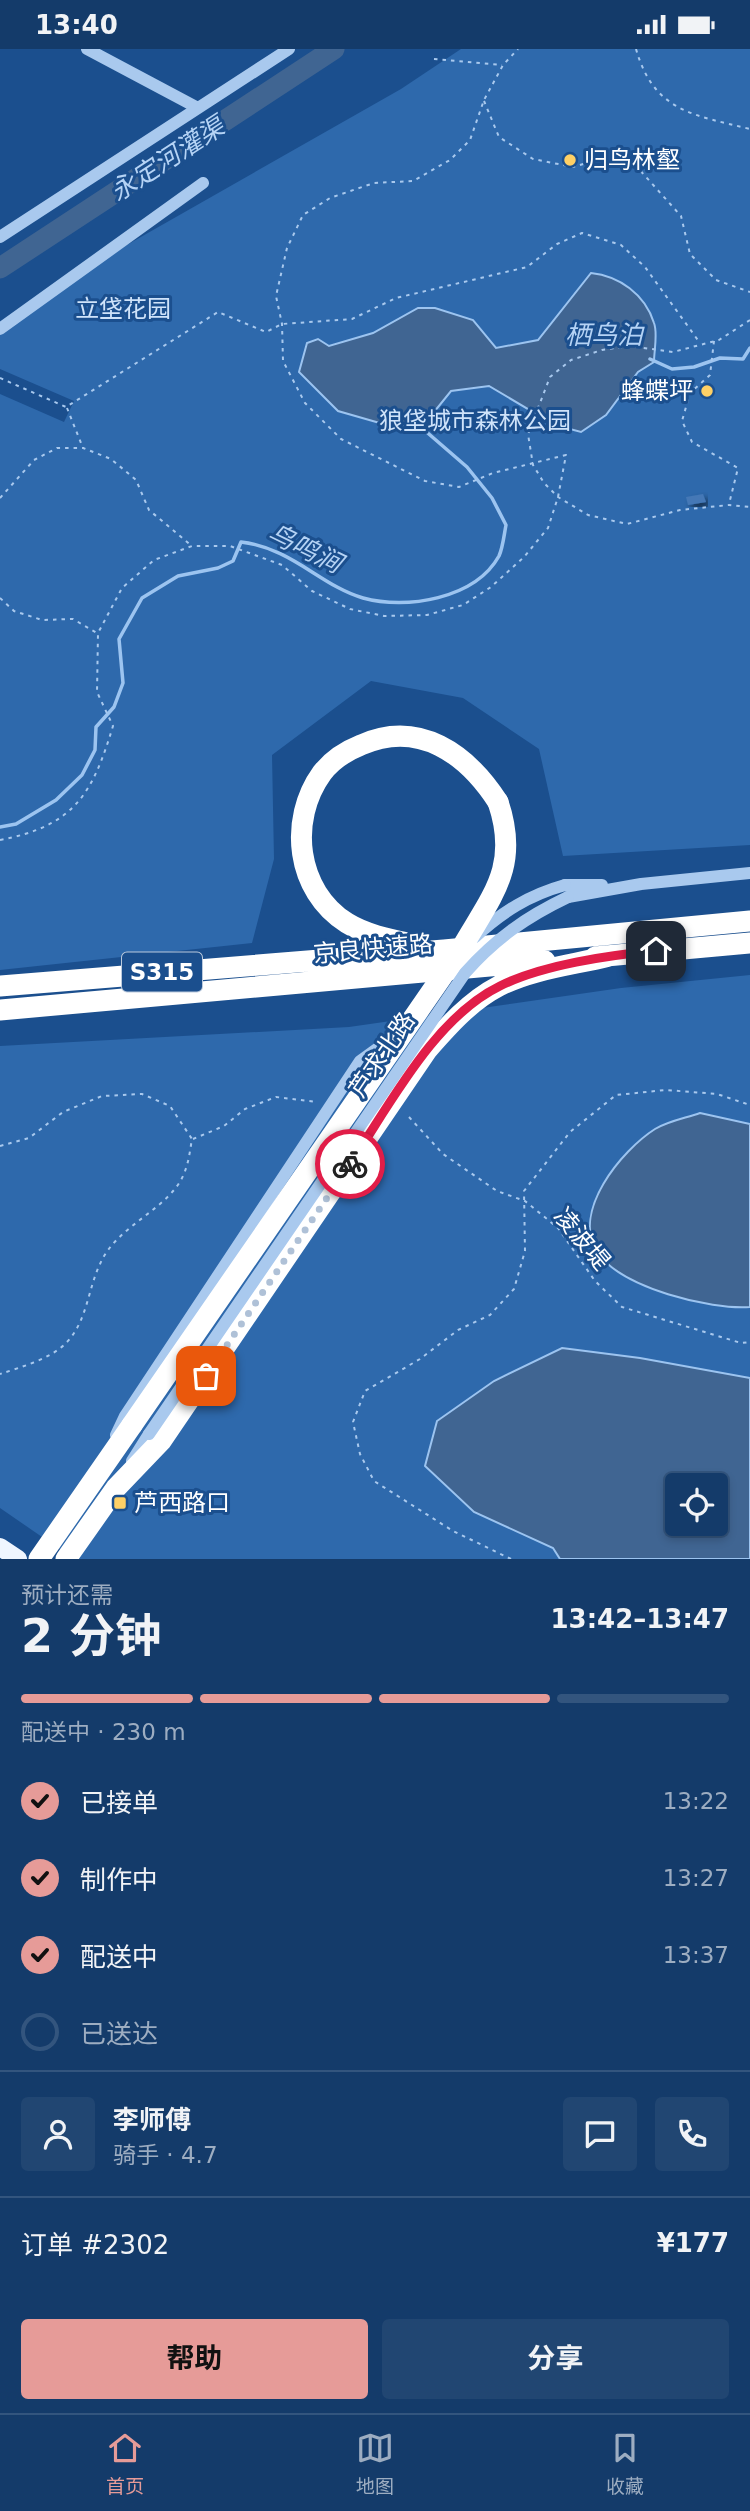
<!DOCTYPE html>
<html lang="zh">
<meta charset="utf-8">
<style>
:root{--surface:#143b6a;--page:#214672;--text:#f1f3f6;--muted:#9dadc1;--line:#33557e;--accent:#e69b98}
body{margin:0;font-family:"DejaVu Sans","Noto Sans SC",sans-serif;background:var(--page);color:var(--text);height:100vh;display:flex;flex-direction:column;font-size:26px;white-space:nowrap}
*{box-sizing:border-box;margin:0}
p{font-size:23px;color:var(--muted)}
.icon{flex:none;width:38px;height:38px;fill:none;stroke:currentColor;stroke-width:2;stroke-linecap:round;stroke-linejoin:round}
.map{position:relative;height:1510px;overflow:hidden}
.drawer{display:flex;flex-direction:column;background:var(--surface);flex:1}
.drawer>*{flex:none}
.controls{position:absolute;left:665px;top:1424px;display:grid;gap:14px}
.controls a{display:grid;place-items:center;width:63px;height:63px;border-radius:7px;background:var(--surface);box-shadow:0 4px 10px #0003,0 0 0 2px var(--line);font-size:35px}
.pin{position:absolute;display:grid;place-items:center;width:60px;height:60px;color:#fff;margin:-30px;border-radius:14px;box-shadow:0 4px 10px #0006}
.courier{position:absolute;display:grid;place-items:center;width:70px;height:70px;margin:-35px;border:5px solid #e11d48;border-radius:50%;background:#fff;color:#222;box-shadow:0 2px 9px #0007}
.head em{font-style:normal;font-weight:700}
.head div{display:flex;flex-direction:column-reverse}
.head{display:flex;align-items:center;justify-content:space-between;height:119px;padding:0 21px}
h1{font-size:46px;font-weight:700;line-height:52px}
.bar{display:grid;grid-template-columns:repeat(4,1fr);gap:10px 7px;align-content:center;height:84px;padding:0 21px}
.bar i{height:9px;border-radius:5px;background:var(--line)}
.bar .current{background:var(--accent)}
.bar p{grid-column:span 4}
.line{display:flex;align-items:center;gap:18px;padding:0 21px;border-top:2px solid var(--line)}
.line div{flex:1}
.round{display:grid;place-items:center;flex:none;width:74px;height:74px;border-radius:7px;background:var(--page)}
ol{padding:0 21px;list-style:none}
li{display:flex;align-items:center;gap:21px;height:77px}
li p{margin-inline-start:auto}
li .icon{padding:7px;border-radius:50%;background:var(--accent);color:#111;stroke-width:4}
li:last-child{color:var(--muted)}
li i{width:38px;height:38px;border:4px solid var(--line);border-radius:50%}
.button{display:flex;gap:14px;margin-top:auto;padding:14px 21px}
.button a{flex:1;height:80px;border-radius:7px;background:var(--accent);color:#111;font-size:28px;font-weight:700;line-height:80px;text-align:center}
.button a+a{background:var(--page);color:var(--text)}
.status{display:flex;justify-content:space-between;align-items:center;height:49px;padding:0 35px;background:var(--surface);direction:ltr}
.status svg{height:19px;fill:currentColor}
.tab-bar{display:flex;justify-content:space-around;align-items:center;height:98px;border-top:2px solid var(--line);background:var(--surface);font-size:19px;color:var(--muted)}
.tab-bar a{display:grid;justify-items:center;gap:4px}
.tab-bar .current{color:var(--accent)}
.map>svg:first-child{display:block}
.green{fill:#2e69ac;fill-rule:evenodd}
.water{fill:#406592;stroke:#9cc4f0;stroke-width:2;fill-rule:evenodd}
.lines{fill:none;stroke-linecap:round;stroke-linejoin:round}
.stream{stroke:#9cc4f0;stroke-width:3.5}
.river{stroke:#406592;stroke-width:21}
.building{fill:#4478b6;filter:url(#shadow)}
.path{stroke:#a9c9ee;stroke-width:2;stroke-dasharray:3.5 5;stroke-linecap:butt}
.minor{stroke:#a9c9ee;stroke-width:12}
.major{stroke:#eff6ff;stroke-width:18}
.highway{stroke:#fff;stroke-width:21}
.minor-bridge{stroke:#a9c9ee;stroke-width:12}
.highway-bridge{stroke:#fff;stroke-width:21}
.done{stroke:#afc1d7;stroke-width:7;stroke-dasharray:0 12.6}
.route{stroke:#e11d48;stroke-width:9}
.poi-dot{fill:#fed066;stroke:#1b4f8e;stroke-width:2.5}
.labels{text-anchor:middle;stroke-width:6;stroke-linejoin:round;paint-order:stroke}
.shield{fill:#1b4f8e;stroke:#bbcadd;stroke-width:2}
.shield-label{font-size:23px;font-weight:bold;fill:#fff}
.poi-label{font-size:24px;fill:#fff;stroke:#1b4f8e;text-anchor:start}
.park-label{font-size:24px;fill:#cfe3fa;stroke:#1b4f8e}
.street-label{font-size:24px;fill:#fff;stroke:#1b4f8e}
.water-label{font-size:26px;font-style:italic;fill:#b5d3f5;stroke:#1b4f8e}
</style>
<div class="status"><b>13:40</b><svg viewBox="0 0 49 12"><path d="M0 12V9h3v3zM5 12V6h3v6zM10 12V3h3v9zM15 12V0h3v12zM26 1h20v11H26zM47 4h2v5h-2z"/></svg></div>
<div class="map">
<svg width="750" height="1510" viewBox="0 0 750 1510">
<defs>
<filter id="shadow"><feDropShadow dx="4.5" dy="4.5" stdDeviation="3.5" flood-color="#0009"/></filter>
</defs>
<rect width="100%" height="100%" fill="#1b4f8e"/>
<path class="green" d="M461,0H750V796L563,807L539,700L463,649L371,632L272,706L274,810L252,894L0,921V345L64,373L74,352L0,320V283L125,197L401,40Z
M750,926V1510H74L0,1459V997L349,978L621,939ZM677,1437H716V1475H677Z"/>
<path class="water" d="M591,224C619,227 645,245 654,274C658,284 654,302 654,313L638,323L606,366L581,383L555,376L489,337L451,342L426,373L397,379L338,362L299,323L307,294L318,290L329,297L373,284L418,259H435L473,271L496,299L538,291Z
M700,1064L750,1075V1258C710,1261 622,1239 598,1204C570,1163 622,1101 655,1080C668,1072 686,1069 700,1064Z
M562,1299L640,1309L750,1329V1510H560L553,1499L474,1463L425,1417L437,1372L494,1332ZM677,1437H716V1475H677Z"/>
<g class="lines">
<path class="stream" d="M650,310L672,320L694,318L720,309L743,310L750,299
M0,778L16,775L56,751L82,726L95,701L96,678L114,658L123,634L119,590L142,549L178,527L218,519L233,512L241,493C292,499 321,537 363,549C406,561 475,550 499,507C503,498 504,486 506,476L492,449L467,418L415,373"/>
<path class="river" d="M0,219L334,0"/>
</g>
<path class="building" d="M703,445L706,453L688,456L686,448Z"/>
<g class="lines">
<path class="path" d="M636,0C654,63 694,66 750,80
M434,10L502,16
M484,52L499,88L533,110L573,118L608,108L629,109L681,167L690,205L716,231L750,243
M750,271L719,291L673,303L630,297L602,301L571,311L550,328L528,385L533,416L544,434L558,448L588,466L627,475L680,461L729,456L750,458
M714,292L710,326L690,344L682,372L692,393L738,419L729,455
M0,329L66,358L218,263L266,283L282,275L352,270L396,249L527,218L557,195L582,184L621,196L645,218L700,294
M67,359L83,399
M0,449L34,411L57,399H83L111,410L136,431L149,461L192,497
M0,549L14,562L42,571L73,570L97,584
M0,791C73,777 92,747 113,677L97,643L98,584L122,539L154,511L192,497H230L282,516L312,542L350,560L384,567L427,566L463,556L491,538L524,508L548,479L558,448L566,406L493,424L459,438L425,432L341,390L305,354L283,312L282,275L276,247L287,199L303,166L330,149L374,134L413,132L450,111L470,91L484,51L503,16L518,0
M409,1068L443,1105L497,1142L525,1152L558,1179L595,1232L622,1258L741,1294L750,1293
M193,1090L224,1077L245,1060L276,1048L317,1053
M0,1097L29,1089L63,1063L102,1047L142,1045L170,1057L192,1090C190,1101 189,1112 185,1122C172,1160 117,1175 100,1215C88,1240 87,1272 67,1293C51,1310 21,1318 0,1325
M511,1510L453,1482L374,1432L360,1405L353,1373L365,1342L420,1310L458,1281L490,1266L514,1240L525,1202L524,1142L570,1083L616,1046L666,1041L717,1045L750,1056"/>
<path class="minor" d="M87,0L198,59
M0,188L289,0
M0,280L203,134
M565,836H602
M568,848L641,835L750,824
M116,1386L125,1367L360,1012L378,999L393,1003
M132,1412L149,1385"/>
<path class="major" d="M0,1498L18,1510"/>
<path class="highway" d="M418,896C394,891 368,887 347,874C296,842 288,771 322,724C332,711 346,702 361,696C419,670 467,705 498,753
M595,908L750,894
M0,937L444,901L750,872
M0,961L545,912
M39,1510L132,1376
M66,1510L116,1439L161,1392L427,1001C448,977 470,952 499,937C532,920 573,916 609,907"/>
<path class="minor-bridge" d="M475,888C502,863 529,846 565,836
M149,1385L465,924C495,890 526,868 568,848"/>
<path class="highway-bridge" d="M132,1376L461,900C492,846 520,818 498,753"/>
</g>
<g class="lines">
<path class="done" d="M206,1327L350,1115"/>
<path class="route" d="M350,1115C390,1056 434,969 500,937C542,916 609,906 656,902"/>
</g>
<g class="poi-dot">
<circle cx="570" cy="111" r="7"/>
<circle cx="707" cy="342" r="7"/>
<rect x="113" y="1447" width="14" height="14" rx="3.5"/>
</g>
<g class="labels">
<rect class="shield" x="122" y="903.5" width="80" height="39" rx="5"/>
<g class="shield-label">
<text x="162" y="931">S315</text>
</g>
<g class="poi-label">
<text x="584" y="119">归鸟林壑</text>
<text x="693" y="350" text-anchor="end">蜂蝶坪</text>
<text x="134" y="1462">芦西路口</text>
</g>
<g class="park-label">
<text x="123" y="268">立垡花园</text>
<text x="475" y="380">狼垡城市森林公园</text>
</g>
<g class="street-label">
<text transform="translate(373 900) rotate(-5)" y="8">京良快速路</text>
<text transform="translate(382 1006) rotate(-56)" y="8">芦求北路</text>
<text transform="translate(582 1190) rotate(50)" y="8">凌波堤</text>
</g>
<g class="water-label">
<text transform="translate(167 110) rotate(-33)" y="9">永定河灌渠</text>
<text x="604" y="295">栖鸟泊</text>
<text transform="translate(305 499) rotate(26)" y="9">鸟鸣涧</text>
</g>
</g>
</svg>
<div class="controls">
<a><svg class="icon" aria-label="locate" viewBox="0 0 24 24"><circle cx="12" cy="12" r="6"/><path d="M12 2v4M12 18v4M2 12h4M18 12h4"/></svg></a>
</div>
<div class="pin" style="left:206px;top:1327px;background:#ea580c"><svg class="icon" aria-label="bag" viewBox="0 0 24 24"><path d="M5 8h14l-1 12H6zM9 8a3 3 0 0 1 6 0"/></svg></div>
<div class="pin" style="left:656px;top:902px;background:#1f2937"><svg class="icon" aria-label="home" viewBox="0 0 24 24"><path d="M3 11l9-7 9 7M6 9v11h12V9"/></svg></div>
<div class="courier" style="left:350px;top:1115px"><svg class="icon" aria-label="bike" viewBox="0 0 24 24"><circle cx="6" cy="16" r="4"/><circle cx="18" cy="16" r="4"/><path d="M6 16l4-8h5l3 8M10 8l3 8H6M13 5h3"/></svg></div>
</div>
<section class="drawer">
<div class="head"><div><h1>2 分钟</h1><p>预计还需</p></div><em>13:42–13:47</em></div>
<div class="bar"><i class="current"></i><i class="current"></i><i class="current"></i><i></i><p>配送中 · 230 m</p></div>
<ol>
<li><svg class="icon" aria-label="check" viewBox="0 0 24 24"><path d="M5 12l5 5 9-10"/></svg>已接单<p>13:22</p></li>
<li><svg class="icon" aria-label="check" viewBox="0 0 24 24"><path d="M5 12l5 5 9-10"/></svg>制作中<p>13:27</p></li>
<li><svg class="icon" aria-label="check" viewBox="0 0 24 24"><path d="M5 12l5 5 9-10"/></svg>配送中<p>13:37</p></li>
<li><i></i>已送达</li>
</ol>
<div class="line" style="height:126px"><a class="round"><svg class="icon" aria-label="person" viewBox="0 0 24 24"><circle cx="12" cy="8" r="4"/><path d="M4 21q1-7 8-7t8 7"/></svg></a><div><b>李师傅</b><p>骑手 · 4.7</p></div><a class="round"><svg class="icon" aria-label="chat" viewBox="0 0 24 24"><path d="M4 5h16v11H9l-5 4z"/></svg></a><a class="round"><svg class="icon" aria-label="phone" viewBox="0 0 24 24"><path d="M5 4h4l2 5-3 2q2 4 5 5l2-3 5 2v4C11 20 4 13 5 4z"/></svg></a></div>
<div class="line" style="height:91px"><div>订单 #2302</div><b>¥177</b></div>
<div class="button"><a>帮助</a><a>分享</a></div>
</section>
<nav class="tab-bar">
<a class="current"><svg class="icon" aria-label="home" viewBox="0 0 24 24"><path d="M3 11l9-7 9 7M6 9v11h12V9"/></svg>首页</a>
<a><svg class="icon" aria-label="map" viewBox="0 0 24 24"><path d="M3 6l6-2 6 2 6-2v14l-6 2-6-2-6 2zM9 4v14M15 6v14"/></svg>地图</a>
<a><svg class="icon" aria-label="saved" viewBox="0 0 24 24"><path d="M7 4h10v16l-5-4-5 4z"/></svg>收藏</a>
</nav>
